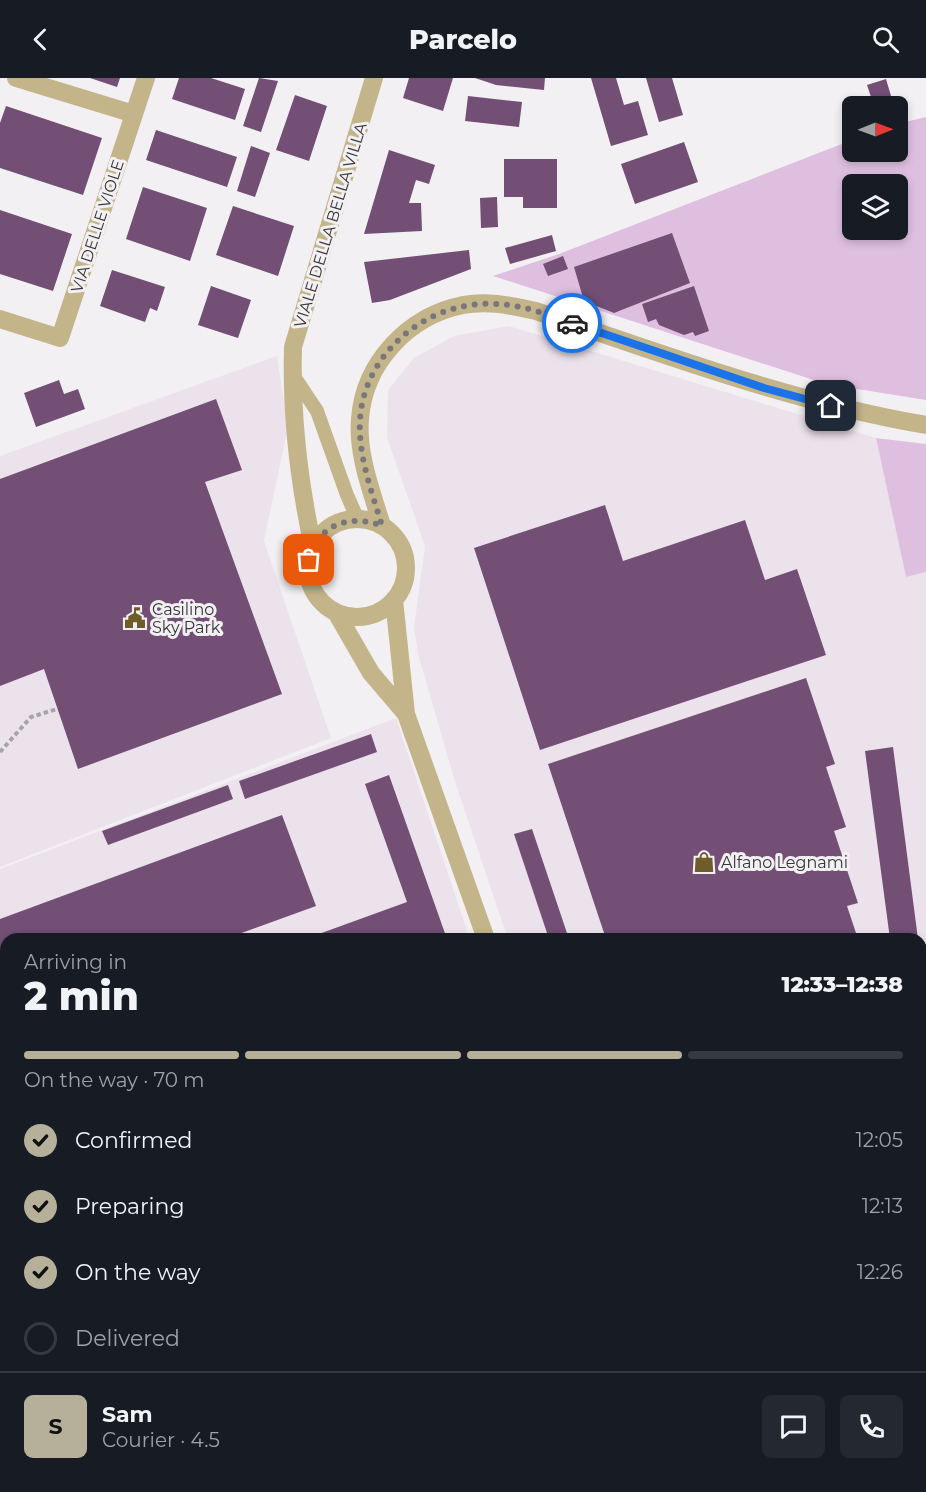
<!DOCTYPE html>
<meta charset="utf-8">
<style>
:root{--surface:#171b24;--page:#242831;--text:#f1f3f6;--muted:#9ea1a6;--line:#363941;--accent:#b6b09b}
body{margin:0;font-family:Montserrat,sans-serif;background:var(--page);color:var(--text);height:100vh;display:flex;flex-direction:column;font-size:22px;white-space:nowrap}
*{box-sizing:border-box;margin:0}
p{font-size:20px;color:var(--muted)}
.icon{flex:none;width:33px;height:33px;fill:none;stroke:currentColor;stroke-width:2;stroke-linecap:round;stroke-linejoin:round}
.map{position:relative;flex:1;overflow:hidden}
.panel{position:absolute;left:0px;top:855px;width:927px;height:560px;display:flex;flex-direction:column;background:var(--surface);border-radius:18px 18px 0 0;box-shadow:0 3px 9px #0003}
.panel>*{flex:none}
.needle{width:39px;rotate:89deg}
.fabs{position:absolute;left:842px;top:18px;display:grid;gap:12px}
.fabs a{display:grid;place-items:center;width:66px;height:66px;border-radius:9px;background:var(--surface);box-shadow:0 3px 9px #0003;font-size:30px}
.pin{position:absolute;display:grid;place-items:center;width:51px;height:51px;color:#fff;margin:-26px;border-radius:12px;box-shadow:0 3px 9px #0006}
.courier{position:absolute;display:grid;place-items:center;width:60px;height:60px;margin:-30px;border:4px solid #1a73e8;border-radius:50%;background:#fff;color:#222;box-shadow:0 2px 8px #0007}
.head em{font-style:normal;font-weight:800}
.head div{display:flex;flex-direction:column-reverse}
.head{display:flex;align-items:center;justify-content:space-between;height:102px;padding:0 24px}
h1{font-size:39px;font-weight:800;line-height:45px}
.bar{display:grid;grid-template-columns:repeat(4,1fr);gap:9px 6px;align-content:center;height:72px;padding:0 24px}
.bar i{height:8px;border-radius:4px;background:var(--line)}
.bar .current{background:var(--accent)}
.bar p{grid-column:span 4}
.line{display:flex;align-items:center;gap:15px;padding:0 24px;border-top:2px solid var(--line)}
.line div{flex:1}
.round{display:grid;place-items:center;flex:none;width:63px;height:63px;border-radius:9px;background:var(--page)}
ol{padding:0 24px;list-style:none}
li{display:flex;align-items:center;gap:18px;height:66px}
li p{margin-inline-start:auto}
li .icon{padding:6px;border-radius:50%;background:var(--accent);color:#111;stroke-width:4}
li:last-child{color:var(--muted)}
li i{width:33px;height:33px;border:3px solid var(--line);border-radius:50%}
header{display:flex;justify-content:space-between;align-items:center;height:78px;padding:0 24px;background:var(--surface);font-size:27px;font-weight:800}
.map>svg:first-child{display:block}
.built{fill:#ece2ec}
.green{fill:#dfbfe0;fill-rule:evenodd}
.building{fill:#734e75}
.lines{fill:none;stroke-linecap:round;stroke-linejoin:round}
.path{stroke:#a6a4a7;stroke-width:4;stroke-dasharray:4.5 3;stroke-linecap:butt}
.service{stroke:#c3b489;stroke-width:14}
.minor{stroke:#c3b489;stroke-width:18}
.done{stroke:#797779;stroke-width:6;stroke-dasharray:0 10.8}
.route{stroke:#1a73e8;stroke-width:8}
.labels{text-anchor:middle;stroke-width:6;stroke-linejoin:round;paint-order:stroke}
.street-label{font-size:16px;fill:#373637;stroke:#f3f0f4}
.poi-label{font-size:16px;fill:#373637;stroke:#f3f0f4;text-anchor:start}
</style>
<header><svg class="icon" aria-label="back" viewBox="0 0 24 24"><path d="M15 5l-7 7 7 7"/></svg>Parcelo<svg class="icon" aria-label="search" viewBox="0 0 24 24"><circle cx="10" cy="10" r="6"/><path d="M15 15l6 6"/></svg></header>
<div class="map">
<svg width="926" height="1414" viewBox="0 0 926 1414">
<rect width="100%" height="100%" fill="#f3f0f4"/>
<path class="built" d="M509,248L876,360L906,499L926,494V1414H693L691,1409L921,1408V861H508L456,707L418,576L414,549L425,468L387,360L388,312L414,280L454,258Z
M277,278L288,349L264,463L331,660L0,789V378Z
M396,640L470,861H6V1051L0,1049V791Z
M6,1308V1408H651L653,1414H0V1309Z"/>
<path class="green" d="M926,39V322L826,306L493,198L559,176L852,62V74H897V46ZM852,106H897V152H852Z
M876,360L926,366V494L906,499Z"/>
<path class="building" d="M90,0H120L117,9Z
M179,0H211L245,11L235,42L172,21Z
M259,0L278,3L261,54L243,48Z
M409,0H453L443,33L403,20Z
M475,0H545L544,12L496,7Z
M591,0H616L624,27L638,23L648,57L611,68Z
M646,0H672L683,37L659,44Z
M886,1L894,28H874L867,7Z
M295,17L327,28L309,83L276,72Z
M468,18L522,24L519,49L465,43Z
M6,28L102,60L83,117L0,90V45Z
M156,52L237,79L227,109L146,82Z
M684,64L698,104L635,126L621,86Z
M251,68L270,75L255,119L237,113Z
M389,72L435,87L429,106L416,102L409,125H421L422,153L364,156Z
M504,81H557V130H523V119H504Z
M143,109L207,130L190,183L126,161Z
M497,119L498,149L481,150L480,120Z
M233,128L294,148L278,198L216,177Z
M0,132L72,156L53,213L0,196Z
M672,155L690,205L614,235L584,223L574,189Z
M552,157L556,173L510,186L505,170Z
M469,172L471,191L390,222L372,225L364,184Z
M563,178L568,191L548,198L543,186Z
M112,192L165,209L157,233L150,230L145,244L100,228Z
M211,208L251,222L238,260L198,247Z
M694,208L709,253L695,258L693,254L684,257L659,247L656,241L648,244L642,226Z
M59,302L64,316L78,311L85,331L36,349L24,315Z
M216,321L242,392L205,404L282,616L78,691L44,591L0,608V401Z
M605,427L623,483L745,442L765,502L797,491L826,577L540,672L474,470Z
M806,600L835,686L826,689L846,749L834,753L858,825L847,828L858,861H606L548,686Z
M371,656L377,674L245,721L239,703Z
M893,669L918,861H890L865,673Z
M389,697L447,861H305L407,824L365,706Z
M228,707L233,721L108,767L102,753Z
M282,737L316,828L225,861H6V918L0,902V841Z
M532,751L569,861H549L514,756Z
M922,892L926,920L925,1127L921,1099Z
M0,1241L6,1242V1274H0Z
M159,1408H381V1410L358,1414H160Z"/>
<g class="lines">
<path class="path" d="M0,674L31,639L57,631"/>
<path class="service" d="M293,297L317,333L347,417L358,442
M538,1414L548,1408"/>
<path class="minor" d="M16,0L134,36
M0,241L60,260L146,0
M308 490a49 49 0 1 1 98 0a49 49 0 1 1-98 0Z
M382,448C372,414 357,377 360,341C364,285 408,238 463,227C488,222 512,228 536,233C665,277 792,324 926,347
M313,469C299,404 291,335 293,269L374,0
M394,522L406,636L486,861
M337,536L371,595L406,636
M0,1074L6,1076
M674,1408L676,1414"/>
</g>
<g class="lines">
<path class="done" d="M309,482C317,447 350,435 382,448C372,414 358,378 360,342C364,273 430,221 498,226C523,227 548,237 572,245"/>
<path class="route" d="M572,245L764,310L831,328"/>
</g>
<defs>
<symbol id="civic-bare" viewBox="-9 -9 18 18"><path d="M-.6-6.5H3V-4.5H.6V-3L4-1V1h2V6H-6V1h2V-1L-.6-3ZM-1.2 2.5V6h2.4V2.5Z" fill="#6e5d2b" stroke="#f3f0f4" stroke-width="2.5" paint-order="stroke"/></symbol>
<symbol id="shop-bare" viewBox="-9 -9 18 18"><path d="M-5-2.5h2.3a2.7 3.5 0 0 1 5.4 0H5L5.5 6h-11ZM-1.5-2.5h3a1.5 2.3 0 0 0-3 0Z" fill="#6e5d2b" stroke="#f3f0f4" stroke-width="2.5" paint-order="stroke"/></symbol>
</defs>
<g fill-rule="evenodd">
<use href="#civic-bare" x="120" y="525" width="30" height="30"/>
<use href="#shop-bare" x="689" y="769" width="30" height="30"/>
</g>
<g class="labels">
<g class="street-label">
<text transform="translate(330 147) rotate(-73)" y="6">VIALE DELLA BELLA VILLA</text>
<text transform="translate(97 148) rotate(-72)" y="6">VIA DELLE VIOLE</text>
</g>
<g class="poi-label">
<text x="152" y="537">Casilino<tspan x="152" dy="18">Sky Park</tspan></text>
<text x="721" y="790">Alfano Legnami</text>
</g>
</g>
</svg>
<div class="fabs">
<a><svg class="needle" viewBox="-14 -14 28 28"><path d="M0-13l5 13h-10z" fill="#e53935"/><path d="M0 13l5-13h-10z" fill="#9ea1a6"/></svg></a>
<a><svg class="icon" aria-label="layers" viewBox="0 0 24 24"><path d="M12 4l9 5-9 5-9-5zM3 14l9 5 9-5"/></svg></a>
</div>
<div class="pin" style="left:309px;top:482px;background:#ea580c"><svg class="icon" aria-label="bag" viewBox="0 0 24 24"><path d="M5 8h14l-1 12H6zM9 8a3 3 0 0 1 6 0"/></svg></div>
<div class="pin" style="left:831px;top:328px;background:#1f2937"><svg class="icon" aria-label="home" viewBox="0 0 24 24"><path d="M3 11l9-7 9 7M6 9v11h12V9"/></svg></div>
<div class="courier" style="left:572px;top:245px"><svg class="icon" aria-label="car" viewBox="0 0 24 24"><path d="M5 17H2v-5l4-1 3-4h7l3 4 3 1v5h-3M9 17h6M6 11h13"/><circle cx="7" cy="17" r="2"/><circle cx="17" cy="17" r="2"/></svg></div>
<section class="panel">
<div class="head"><div><h1>2 min</h1><p>Arriving in</p></div><em>12:33–12:38</em></div>
<div class="bar"><i class="current"></i><i class="current"></i><i class="current"></i><i></i><p>On the way · 70 m</p></div>
<ol>
<li><svg class="icon" aria-label="check" viewBox="0 0 24 24"><path d="M5 12l5 5 9-10"/></svg>Confirmed<p>12:05</p></li>
<li><svg class="icon" aria-label="check" viewBox="0 0 24 24"><path d="M5 12l5 5 9-10"/></svg>Preparing<p>12:13</p></li>
<li><svg class="icon" aria-label="check" viewBox="0 0 24 24"><path d="M5 12l5 5 9-10"/></svg>On the way<p>12:26</p></li>
<li><i></i>Delivered</li>
</ol>
<div class="line" style="height:108px"><b class="round" style="background:var(--accent);color:#111">S</b><div><b>Sam</b><p>Courier · 4.5</p></div><a class="round"><svg class="icon" aria-label="chat" viewBox="0 0 24 24"><path d="M4 5h16v11H9l-5 4z"/></svg></a><a class="round"><svg class="icon" aria-label="phone" viewBox="0 0 24 24"><path d="M5 4h4l2 5-3 2q2 4 5 5l2-3 5 2v4C11 20 4 13 5 4z"/></svg></a></div>
</section>
</div>
